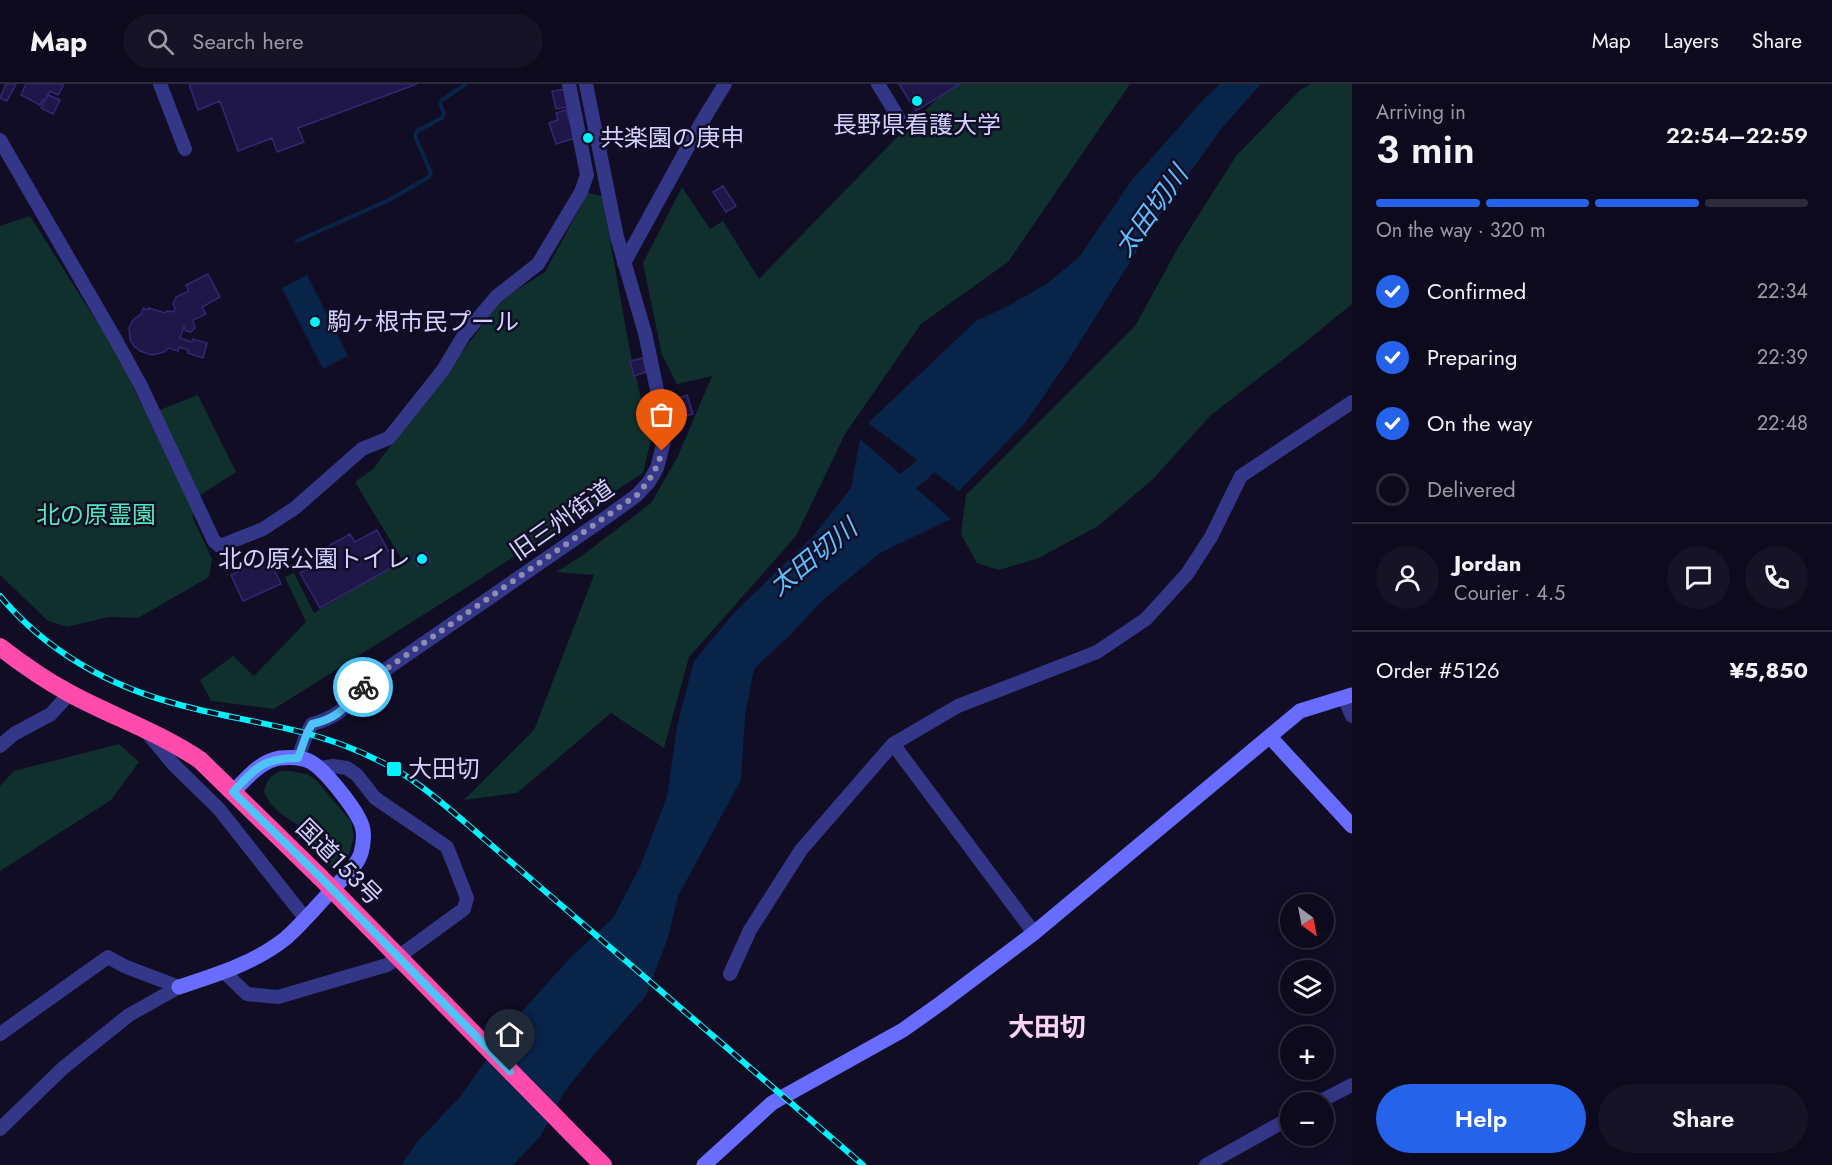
<!DOCTYPE html>
<meta charset="utf-8">
<style>
:root{--surface:#0c0a1c;--page:#151325;--text:#f1f3f6;--muted:#9a9aa3;--line:#2c2b3b;--accent:#2563eb}
body{margin:0;font-family:Jost,"Noto Sans JP",sans-serif;background:var(--page);color:var(--text);height:100vh;display:flex;flex-direction:column;font-size:22px;white-space:nowrap}
*{box-sizing:border-box;margin:0}
p{font-size:20px;color:var(--muted)}
.icon{flex:none;width:33px;height:33px;fill:none;stroke:currentColor;stroke-width:2;stroke-linecap:round;stroke-linejoin:round}
.map{position:relative;flex:1;overflow:hidden}
.side{display:flex;flex-direction:column;background:var(--surface);width:480px}
.side>*{flex:none}
.needle{width:39px;rotate:148deg}
.tools{position:absolute;left:1280px;top:810px;display:grid;gap:12px}
.tools a{display:grid;place-items:center;width:54px;height:54px;border-radius:50%;background:var(--surface);box-shadow:0 3px 15px #0003,0 0 0 2px var(--line);font-size:30px}
.pin{position:absolute;display:grid;place-items:center;width:51px;height:51px;color:#fff;margin:-62px -26px;border-radius:50% 50% 50% 0;rotate:-45deg;box-shadow:0 0 6px #0007}
.pin .icon{rotate:45deg}
.courier{position:absolute;display:grid;place-items:center;width:60px;height:60px;margin:-30px;border:4px solid #4fc3f7;border-radius:50%;background:#fff;color:#222;box-shadow:0 2px 8px #0007}
.head em{font-style:normal;font-weight:600}
.head div{display:flex;flex-direction:column-reverse}
.head{display:flex;align-items:center;justify-content:space-between;height:102px;padding:0 24px}
h1{font-size:39px;font-weight:600;line-height:45px}
.bar{display:grid;grid-template-columns:repeat(4,1fr);gap:9px 6px;align-content:center;height:72px;padding:0 24px}
.bar i{height:8px;border-radius:4px;background:var(--line)}
.bar .active{background:var(--accent)}
.bar p{grid-column:span 4}
.line{display:flex;align-items:center;gap:15px;padding:0 24px;border-top:2px solid var(--line)}
.line div{flex:1}
.round{display:grid;place-items:center;flex:none;width:63px;height:63px;border-radius:32px;background:var(--page)}
ol{padding:0 24px;list-style:none}
li{display:flex;align-items:center;gap:18px;height:66px}
li p{margin-inline-start:auto}
li .icon{padding:6px;border-radius:50%;background:var(--accent);color:#fff;stroke-width:4}
li:last-child{color:var(--muted)}
li i{width:33px;height:33px;border:3px solid var(--line);border-radius:50%}
.cta{display:flex;gap:12px;margin-top:auto;padding:12px 24px}
.cta a{flex:1;height:69px;border-radius:36px;background:var(--accent);color:#fff;font-size:24px;font-weight:600;line-height:69px;text-align:center}
.cta a+a{background:var(--page);color:var(--text)}
header{display:flex;align-items:center;gap:36px;box-sizing:border-box;height:84px;padding:0 30px;background:var(--surface);border-bottom:2px solid var(--line)}
header strong{font-size:28px}
nav{display:flex;gap:33px;margin-inline-start:auto;font-size:21px}
.search{width:420px;height:54px;background:var(--page);display:flex;align-items:center;gap:15px;box-sizing:border-box;padding:0 21px;border-radius:33px;color:var(--muted);font-size:22px}
main{display:flex;flex:1;min-height:0}
.map>svg:first-child{display:block}
.green{fill:#0f302d}
.water{fill:#082449}
.lines{fill:none;stroke-linecap:round;stroke-linejoin:round}
.stream{stroke:#082449;stroke-width:4}
.river{stroke:#082449;stroke-width:21}
.building{fill:#1e1748;stroke:#322876;stroke-width:1.5}
.street{stroke:#343688;stroke-width:14}
.secondary{stroke:#686dff;stroke-width:15}
.highway{stroke:#ff4cac;stroke-width:18}
.rail-casing{stroke:#00f2fc;stroke-width:6}
.rail{stroke:#100d25;stroke-width:4;stroke-dasharray:11;stroke-linecap:butt}
.highway-bridge{stroke:#ff4cac;stroke-width:18}
.done{stroke:#8f8cb3;stroke-width:6;stroke-dasharray:0 10.8}
.route{stroke:#4fc3f7;stroke-width:8}
.poi-dot{fill:#00f2fc;stroke:#100d25;stroke-width:2}
.labels{text-anchor:middle;stroke-width:5;stroke-linejoin:round;paint-order:stroke}
.poi-label{font-size:24px;fill:#d4d1ff;stroke:#100d25;text-anchor:start}
.park-label{font-size:24px;fill:#54e8bb;stroke:#100d25}
.street-label{font-size:24px;fill:#d4d1ff;stroke:#100d25}
.water-label{font-size:26px;font-style:italic;fill:#5fbeff;stroke:#100d25}
.neighbourhood-label{font-size:26px;font-weight:bold;fill:#ffd3f2;stroke:#100d25}
</style>
<header>
<strong>Map</strong>
<div class="search"><svg class="icon" aria-label="search" viewBox="0 0 24 24"><circle cx="10" cy="10" r="6"/><path d="M15 15l6 6"/></svg>Search here</div>
<nav><a>Map</a><a>Layers</a><a>Share</a></nav>
</header>
<main>
<div class="map">
<svg width="1352" height="1081" viewBox="0 0 1352 1081">
<rect width="100%" height="100%" fill="#100d25"/>
<path class="green" d="M953,0H1130L1008,178L921,240L845,350L796,452L689,573L664,664L611,629L517,709L464,716L534,646L594,491L556,488L583,471L651,419L678,372L712,292L677,300L662,271L643,179L682,103L710,145L723,137L759,195L897,53Z
M1311,0H1352V220L1298,264L1211,331L1153,395L1098,442L1039,474L999,486L977,479L961,450L966,411L1135,242L1179,162L1236,72L1300,6Z
M588,109L602,112L631,272L651,356L643,389L461,507L274,625L211,617L200,596L233,572L254,592L306,538L285,493L294,489L314,529L403,477L355,398L373,385L487,235L507,212L545,188Z
M30,132L114,265L147,331L198,311L236,388L191,417L197,428L192,432L212,475L209,493L138,534L108,533L67,543L48,537L0,491V142Z
M119,660L139,678L111,716L0,787V702L14,687Z
M281,687H290L307,690L316,696L351,737L354,752L349,771L340,783L331,784L326,778L310,752L295,739L281,730L270,719L264,708C267,696 269,692 281,687Z"/>
<path class="water" d="M1220,0H1261L1220,46L1157,135L1069,275L1026,338L959,407L868,339L976,237L1008,222L1048,199L1079,173L1132,96L1205,14Z
M307,191L348,272L323,285L282,204Z
M860,355L951,435L880,469L824,515L790,551L754,585L745,632L741,696L678,812L668,854L645,913L593,972L565,1007L540,1053L513,1081H401L418,1057L460,1013L517,933L570,874L613,834L640,783L667,713L677,642L694,577L734,529L814,451L851,404Z"/>
<g class="lines">
<path class="stream" d="M297,157L389,116L429,93L431,89L415,52L417,47L442,34L444,30L440,19L442,16L466,0"/>
<path class="river" d="M884,414L920,388L944,362"/>
</g>
<path class="building" d="M6,0H16L7,17L0,14Z
M26,0H64L58,11L50,7L45,17L43,16L40,21L21,11Z
M189,0H417L298,44L304,58L277,68L272,54L238,67L220,17L198,26Z
M899,0H960L916,27Z
M565,5L568,23L556,25L552,7Z
M48,11L60,16L53,30L41,24Z
M566,26L575,54L556,60L549,39L558,36L556,29Z
M723,102L736,122L726,128L713,108Z
M208,190L220,213L202,223L206,230L193,236L195,244L191,248L186,247L184,243L180,254L192,258L193,255L207,259L203,274L188,269V266L179,263L178,267L169,264L164,268L152,271L140,267L134,262L130,256L129,244L133,236L142,229L143,224L148,226L149,224L165,229L167,227L174,228L175,224L173,220L176,213L189,207L186,201Z
M643,274L646,288L634,292L630,277Z
M687,311L693,330L686,332L679,314Z
M377,446L396,481L320,524L300,489L328,473L323,465L350,450L355,458Z
M427,468L430,478L417,482L414,472Z
M269,475L281,500L243,517L231,491L243,485L242,481L252,476L254,482Z"/>
<g class="lines">
<path class="street" d="M160,0L185,65
M878,0L901,38
M0,56L117,258L141,302L214,457L220,462L263,445L295,424L362,365L389,354L443,286L464,251L497,212L538,180L581,108L587,91L569,0
M624,179L700,41L725,0
M1344,614L1352,632
M145,646L174,681L219,725L305,834
M893,660L1034,849
M0,662L14,650L51,630L70,609
M298,674L307,649L312,640C341,633 350,618 369,597L611,430L637,411L649,398L657,384L664,357L661,325L645,249L617,153L586,0
M224,888L247,910L278,913L387,881L464,825L467,814L447,763L375,714L357,691L347,684L333,682L319,684
M730,890L750,846L801,766L893,660L958,622L1097,568L1146,535L1187,490L1211,453L1241,392L1352,318
M0,950L108,873L124,882L179,903
M1319,1018L1352,1001
M0,1045L63,984L129,931L179,903
M1206,1081L1290,1034"/>
<path class="secondary" d="M1270,653L1352,742
M179,903C216,891 255,879 286,854C302,840 316,823 330,808C340,797 357,783 361,769C363,762 364,753 363,746C361,730 325,686 311,678C302,673 290,673 280,674C260,677 247,694 233,708
M704,1081L772,1019L903,946L941,919L1034,849L1300,627L1352,611"/>
<path class="highway" d="M0,563C22,580 45,596 69,609C113,633 157,647 200,676L320,793
M573,1051L603,1081"/>
<defs>
<path id="rail" d="M0,512C48,569 113,604 184,622C237,636 292,642 343,661C367,670 398,685 419,701C441,717 461,735 482,753L863,1081"/>
</defs>
<use href="#rail" class="rail-casing"/>
<use href="#rail" class="rail"/>
<path class="highway-bridge" d="M320,793L573,1051"/>
</g>
<g class="lines">
<path class="done" d="M363,603L369,597L637,411C649,397 657,386 662,367"/>
<path class="route" d="M363,603C345,623 339,634 312,640L307,649L298,674C264,674 256,683 233,708L320,793L510,987"/>
</g>
<g class="poi-dot">
<circle cx="917" cy="17" r="6"/>
<circle cx="588" cy="54" r="6"/>
<circle cx="315" cy="238" r="6"/>
<circle cx="422" cy="475" r="6"/>
<rect x="386" y="677" width="16" height="16" rx="3"/>
</g>
<g class="labels">
<g class="poi-label">
<text x="917" y="49" text-anchor="middle">長野県看護大学</text>
<text x="600" y="62">共楽園の庚申</text>
<text x="327" y="246">駒ヶ根市民プール</text>
<text x="410" y="483" text-anchor="end">北の原公園トイレ</text>
<text x="408" y="693">大田切</text>
</g>
<g class="park-label">
<text x="96" y="439">北の原霊園</text>
</g>
<g class="street-label">
<text transform="translate(562 436) rotate(-35)" y="8">旧三州街道</text>
<text transform="translate(339 778) rotate(45)" y="8">国道153号</text>
</g>
<g class="water-label">
<text transform="translate(1151 127) rotate(-54)" y="9">太田切川</text>
<text transform="translate(813 473) rotate(-39)" y="9">太田切川</text>
</g>
<g class="neighbourhood-label">
<text x="1047" y="952">大田切</text>
</g>
</g>
</svg>
<div class="tools">
<a><svg class="needle" viewBox="-14 -14 28 28"><path d="M0-13l5 13h-10z" fill="#e53935"/><path d="M0 13l5-13h-10z" fill="#9a9aa3"/></svg></a>
<a><svg class="icon" aria-label="layers" viewBox="0 0 24 24"><path d="M12 4l9 5-9 5-9-5zM3 14l9 5 9-5"/></svg></a>
<a>+</a>
<a>−</a>
</div>
<div class="pin" style="left:662px;top:367px;background:#ea580c"><svg class="icon" aria-label="bag" viewBox="0 0 24 24"><path d="M5 8h14l-1 12H6zM9 8a3 3 0 0 1 6 0"/></svg></div>
<div class="pin" style="left:510px;top:987px;background:#1f2937"><svg class="icon" aria-label="home" viewBox="0 0 24 24"><path d="M3 11l9-7 9 7M6 9v11h12V9"/></svg></div>
<div class="courier" style="left:363px;top:603px"><svg class="icon" aria-label="bike" viewBox="0 0 24 24"><circle cx="6" cy="16" r="4"/><circle cx="18" cy="16" r="4"/><path d="M6 16l4-8h5l3 8M10 8l3 8H6M13 5h3"/></svg></div>
</div>
<section class="side">
<div class="head"><div><h1>3 min</h1><p>Arriving in</p></div><em>22:54–22:59</em></div>
<div class="bar"><i class="active"></i><i class="active"></i><i class="active"></i><i></i><p>On the way · 320 m</p></div>
<ol>
<li><svg class="icon" aria-label="check" viewBox="0 0 24 24"><path d="M5 12l5 5 9-10"/></svg>Confirmed<p>22:34</p></li>
<li><svg class="icon" aria-label="check" viewBox="0 0 24 24"><path d="M5 12l5 5 9-10"/></svg>Preparing<p>22:39</p></li>
<li><svg class="icon" aria-label="check" viewBox="0 0 24 24"><path d="M5 12l5 5 9-10"/></svg>On the way<p>22:48</p></li>
<li><i></i>Delivered</li>
</ol>
<div class="line" style="height:108px"><a class="round"><svg class="icon" aria-label="person" viewBox="0 0 24 24"><circle cx="12" cy="8" r="4"/><path d="M4 21q1-7 8-7t8 7"/></svg></a><div><b>Jordan</b><p>Courier · 4.5</p></div><a class="round"><svg class="icon" aria-label="chat" viewBox="0 0 24 24"><path d="M4 5h16v11H9l-5 4z"/></svg></a><a class="round"><svg class="icon" aria-label="phone" viewBox="0 0 24 24"><path d="M5 4h4l2 5-3 2q2 4 5 5l2-3 5 2v4C11 20 4 13 5 4z"/></svg></a></div>
<div class="line" style="height:78px"><div>Order #5126</div><b>¥5,850</b></div>
<div class="cta"><a>Help</a><a>Share</a></div>
</section>
</main>
